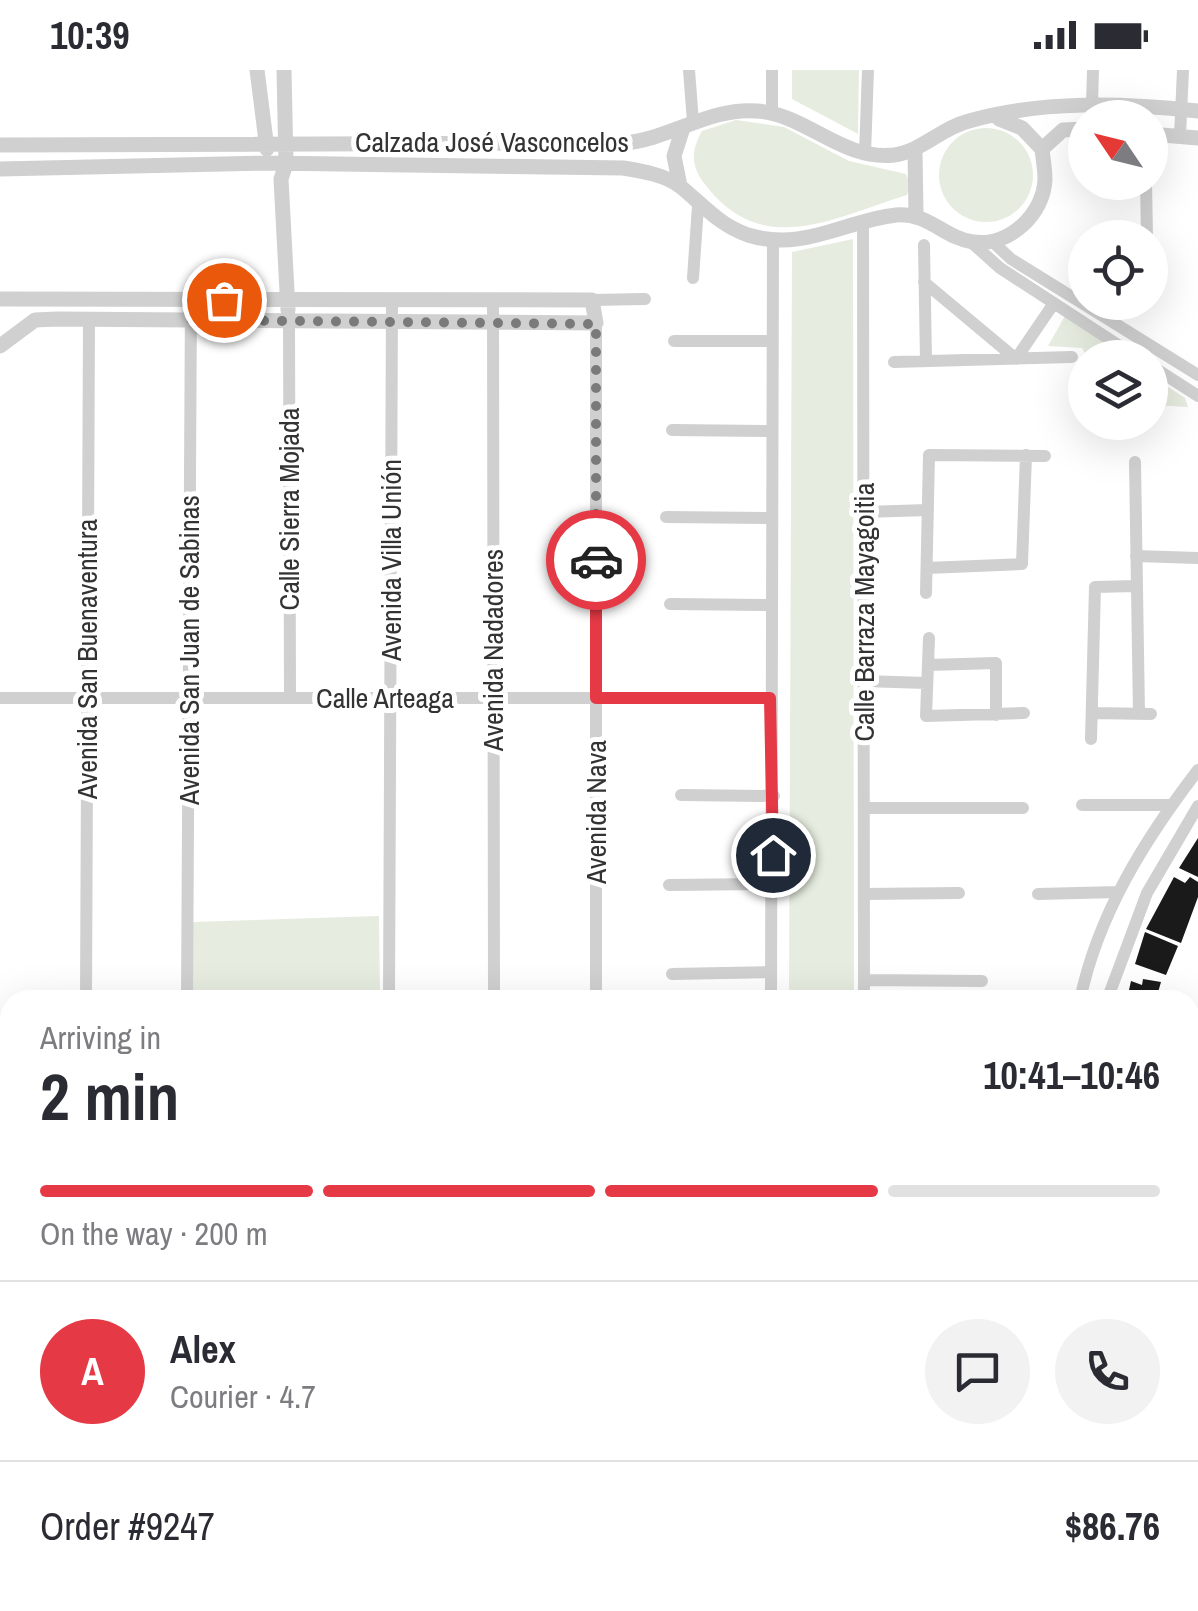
<!DOCTYPE html>
<meta charset="utf-8">
<style>
:root{--surface:#fff;--page:#f2f2f3;--text:#2b2b33;--muted:#7c7c81;--line:#e1e1e2;--accent:#e63946}
body{margin:0;font-family:"Archivo Narrow",sans-serif;background:var(--page);color:var(--text);height:100vh;display:flex;flex-direction:column;font-size:38px;white-space:nowrap}
*{box-sizing:border-box;margin:0}
p{font-size:32px;color:var(--muted)}
.icon{flex:none;width:55px;height:55px;fill:none;stroke:currentColor;stroke-width:2;stroke-linecap:round;stroke-linejoin:round}
.map{position:relative;flex:1;overflow:hidden}
.details{position:absolute;left:0px;top:920px;width:1200px;height:622px;display:flex;flex-direction:column;background:var(--surface);border-radius:30px 30px 0 0;box-shadow:0 10px 40px #0002}
.details>*{flex:none}
.needle{width:65px;rotate:305deg}
.controls{position:absolute;left:1068px;top:30px;display:grid;gap:20px}
.controls a{display:grid;place-items:center;width:100px;height:100px;border-radius:50%;background:var(--surface);box-shadow:0 10px 40px #0002;font-size:50px}
.pin{position:absolute;display:grid;place-items:center;width:85px;height:85px;color:#fff;margin:-42px;border:5px solid #fff;border-radius:50%;box-shadow:0 2px 10px #0007}
.courier{position:absolute;display:grid;place-items:center;width:100px;height:100px;margin:-50px;border:8px solid #e63946;border-radius:50%;background:#fff;color:#222;box-shadow:0 2px 12px #0007}
.headline em{font-style:normal;font-weight:700}
.headline div{display:flex;flex-direction:column-reverse}
.headline{display:flex;align-items:center;justify-content:space-between;height:170px;padding:0 40px}
h1{font-size:65px;font-weight:700;line-height:75px}
.bar{display:grid;grid-template-columns:repeat(4,1fr);gap:15px 10px;align-content:center;height:120px;padding:0 40px}
.bar i{height:12px;border-radius:8px;background:var(--line)}
.bar .current{background:var(--accent)}
.bar p{grid-column:span 4}
.line{display:flex;align-items:center;gap:25px;padding:0 40px;border-top:2px solid var(--line)}
.line div{flex:1}
.round{display:grid;place-items:center;flex:none;width:105px;height:105px;border-radius:52px;background:var(--page)}
.status{display:flex;justify-content:space-between;align-items:center;height:70px;padding:0 50px;background:var(--surface);direction:ltr}
.status svg{height:28px;fill:currentColor}
.map>svg:first-child{display:block}
.green{fill:#e6ecdf}
.building{fill:#1a1a1a}
.lines{fill:none;stroke-linecap:round;stroke-linejoin:round}
.minor{stroke:#d0d0d0;stroke-width:12}
.tertiary{stroke:#d0d0d0;stroke-width:15}
.secondary{stroke:#bdbdbd;stroke-width:18}
.done{stroke:#7a7a7a;stroke-width:10;stroke-dasharray:0 18}
.route{stroke:#e63946;stroke-width:12}
.labels{text-anchor:middle;stroke-width:10;stroke-linejoin:round;paint-order:stroke}
.street-label{font-size:28px;fill:#333;stroke:#fff}
</style>
<div class="status"><b>10:39</b><svg viewBox="0 0 49 12"><path d="M0 12V9h3v3zM5 12V6h3v6zM10 12V3h3v9zM15 12V0h3v12zM26 1h20v11H26zM47 4h2v5h-2z"/></svg></div>
<div class="map">
<svg width="1198" height="1541" viewBox="0 0 1198 1541">
<rect width="100%" height="100%" fill="#fff"/>
<path class="green" d="M792,0H859L858,64L792,29Z
M736,50L784,57L849,91L906,104L910,114L907,125C835,147 764,189 707,117C691,98 690,82 702,61Z
M939 105a47 47 0 1 1 94 0a47 47 0 1 1-94 0Z
M853,169L854,930H789L792,182Z
M1065,246L1125,287H1087L1082,278L1048,276Z
M1150,305L1185,328L1188,337L1150,335Z
M379,846L380,930H193V852Z"/>
<path class="building" d="M1198,768V807L1179,798Z
M1174,807L1185,813L1190,807L1198,812V827L1181,873L1146,859Z
M1145,862L1178,876L1166,905L1135,894Z
M1143,909L1161,912L1157,926L1129,920L1131,911L1142,915Z
M0,1009H10V1362H3L0,1318Z
M0,1401H10V1419L0,1418Z
M0,1420H10V1532H17V1541H0Z
M1190,1468H1198V1540L1159,1541V1532H1190Z
M39,1532H67V1541L39,1540Z
M90,1532H126V1541L89,1539Z
M139,1532H170L169,1540L138,1541Z
M192,1532H228V1541H192Z
M238,1532H272V1540H238Z
M297,1532H328L329,1541H296Z
M339,1532H372L374,1541L333,1540V1533Z
M396,1532H427L428,1541H396Z
M509,1532H529V1541H503Z
M560,1532H578V1541H560Z
M612,1532H635V1541H601V1533Z"/>
<g class="lines">
<path class="minor" d="M689,0L693,52
M1092,34L1093,0
M772,43V0
M1180,66L1183,0
M865,84L868,0
M1146,112L1147,168
M863,155L864,930
M971,172L1000,198L1138,288
M993,172L1011,189L1198,305
M924,175L926,291
M693,208L698,136
M924,212L1016,289L1054,233
M493,230L494,930
M592,230L645,229
M289,250L290,628
M596,253V930
M674,271H772
M894,292L1072,287
M1150,295L1198,326
M672,360L770,361
M1135,392L1139,644
M864,442L928,440
M666,447L770,448
M1136,486L1198,488
M927,498L1022,494L1026,385
M926,523L929,385L1045,386
M670,534L771,535
M929,568L926,646L1024,643
M928,595L996,593V645
M863,611L927,613
M0,628H771
M1093,643L1151,644
M1091,669L1095,517L1136,516
M681,725L774,726
M1082,735H1171
M864,738H1023
M669,815L773,814
M864,824L959,823
M1038,824L1118,822
M672,904L771,902
M865,910L982,911
M86,930L89,249
M187,930L191,230
M389,930L392,230
M771,930L773,171
M1080,930C1098,844 1145,769 1198,700
M1107,930L1147,823L1198,736
M1190,950L1198,951
M0,1000H10
M1190,1242H1198
M1046,1532V1541
M83,1541V1532
M183,1541V1532
M286,1541V1532
M388,1541V1532
M488,1541V1532
M593,1541V1532
M1065,1541L1068,1532"/>
<path class="tertiary" d="M257,0L267,79
M284,0L286,94L281,109L288,240
M999,49L1022,58L1042,79
M1150,64L1198,68
M0,75L624,73C671,69 709,37 757,41C806,44 842,91 894,85C922,81 941,58 969,51C1043,30 1123,33 1198,41
M915,81L916,144
M0,99L269,93L623,98C642,101 666,105 681,117C703,135 719,155 748,165C803,182 844,151 896,145C928,142 944,168 973,172C1009,177 1044,144 1045,109C1045,99 1043,89 1042,79L1063,60L1085,59
M680,116L674,86L683,58
M0,229L592,230L596,253L57,249L35,250L0,276
M0,1389H10"/>
<path class="secondary" d="M1190,1365H1198
M1190,1406H1198
M1190,1429L1198,1425"/>
</g>
<g class="lines">
<path class="done" d="M224,230H191V250L596,254V490"/>
<path class="route" d="M596,490V628H770L773,785"/>
</g>
<g class="labels">
<g class="street-label">
<text x="492" y="82">Calzada José Vasconcelos</text>
<text transform="translate(289 439) rotate(-90)" y="10">Calle Sierra Mojada</text>
<text transform="translate(391 490) rotate(-90)" y="10">Avenida Villa Unión</text>
<text transform="translate(864 542) rotate(-90)" y="10">Calle Barraza Mayagoitia</text>
<text transform="translate(189 580) rotate(-90)" y="10">Avenida San Juan de Sabinas</text>
<text transform="translate(493 580) rotate(-90)" y="10">Avenida Nadadores</text>
<text transform="translate(87 589) rotate(-90)" y="10">Avenida San Buenaventura</text>
<text x="385" y="638">Calle Arteaga</text>
<text transform="translate(596 742) rotate(-90)" y="10">Avenida Nava</text>
</g>
</g>
</svg>
<div class="controls">
<a><svg class="needle" viewBox="-14 -14 28 28"><path d="M0-13l5 13h-10z" fill="#e53935"/><path d="M0 13l5-13h-10z" fill="#7c7c81"/></svg></a>
<a><svg class="icon" aria-label="locate" viewBox="0 0 24 24"><circle cx="12" cy="12" r="6"/><path d="M12 2v4M12 18v4M2 12h4M18 12h4"/></svg></a>
<a><svg class="icon" aria-label="layers" viewBox="0 0 24 24"><path d="M12 4l9 5-9 5-9-5zM3 14l9 5 9-5"/></svg></a>
</div>
<div class="pin" style="left:224px;top:230px;background:#ea580c"><svg class="icon" aria-label="bag" viewBox="0 0 24 24"><path d="M5 8h14l-1 12H6zM9 8a3 3 0 0 1 6 0"/></svg></div>
<div class="pin" style="left:773px;top:785px;background:#1f2937"><svg class="icon" aria-label="home" viewBox="0 0 24 24"><path d="M3 11l9-7 9 7M6 9v11h12V9"/></svg></div>
<div class="courier" style="left:596px;top:490px"><svg class="icon" aria-label="car" viewBox="0 0 24 24"><path d="M5 17H2v-5l4-1 3-4h7l3 4 3 1v5h-3M9 17h6M6 11h13"/><circle cx="7" cy="17" r="2"/><circle cx="17" cy="17" r="2"/></svg></div>
<section class="details">
<div class="headline"><div><h1>2 min</h1><p>Arriving in</p></div><em>10:41–10:46</em></div>
<div class="bar"><i class="current"></i><i class="current"></i><i class="current"></i><i></i><p>On the way · 200 m</p></div>
<div class="line" style="height:180px"><b class="round" style="background:var(--accent);color:#fff">A</b><div><b>Alex</b><p>Courier · 4.7</p></div><a class="round"><svg class="icon" aria-label="chat" viewBox="0 0 24 24"><path d="M4 5h16v11H9l-5 4z"/></svg></a><a class="round"><svg class="icon" aria-label="phone" viewBox="0 0 24 24"><path d="M5 4h4l2 5-3 2q2 4 5 5l2-3 5 2v4C11 20 4 13 5 4z"/></svg></a></div>
<div class="line" style="height:130px"><div>Order #9247</div><b>$86.76</b></div>
</section>
</div>
